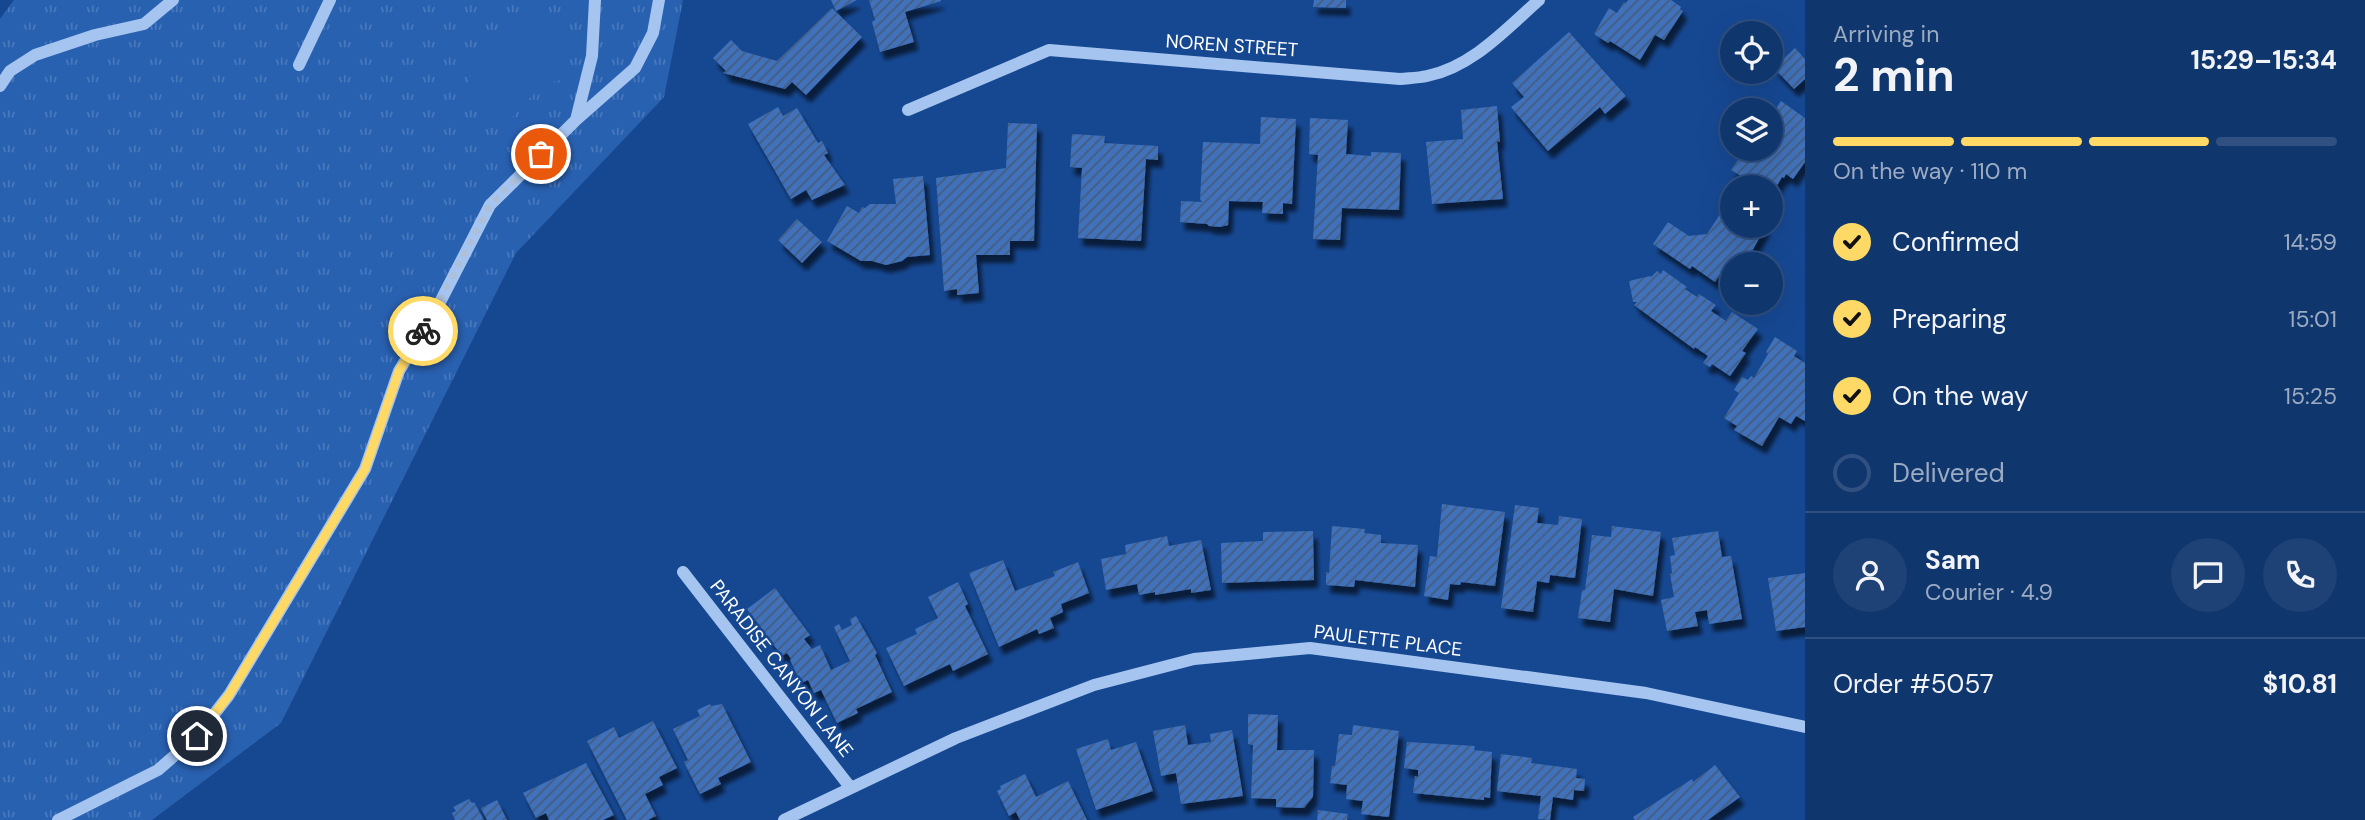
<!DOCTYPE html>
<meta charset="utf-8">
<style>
:root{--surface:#10366e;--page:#1e4176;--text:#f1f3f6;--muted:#9cabc2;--line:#305081;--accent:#ffd965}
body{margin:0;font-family:"DM Sans",sans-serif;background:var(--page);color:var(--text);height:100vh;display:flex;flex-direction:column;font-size:26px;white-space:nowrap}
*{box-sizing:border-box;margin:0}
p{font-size:23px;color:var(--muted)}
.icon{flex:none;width:38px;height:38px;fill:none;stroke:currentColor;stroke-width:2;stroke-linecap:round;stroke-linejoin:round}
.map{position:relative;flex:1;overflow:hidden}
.side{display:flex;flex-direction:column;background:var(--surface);width:560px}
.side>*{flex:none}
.buttons{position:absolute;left:1720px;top:21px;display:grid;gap:14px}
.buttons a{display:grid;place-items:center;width:63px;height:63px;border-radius:50%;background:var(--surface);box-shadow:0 7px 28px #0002,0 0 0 2px var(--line);font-size:35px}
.pin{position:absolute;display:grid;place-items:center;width:60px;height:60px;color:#fff;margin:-30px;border:4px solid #fff;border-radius:50%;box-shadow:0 2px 7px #0007}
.courier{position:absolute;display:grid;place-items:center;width:70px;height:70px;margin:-35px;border:5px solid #ffd965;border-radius:50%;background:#fff;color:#222;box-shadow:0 2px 9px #0007}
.overview em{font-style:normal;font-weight:700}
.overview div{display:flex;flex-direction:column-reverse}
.overview{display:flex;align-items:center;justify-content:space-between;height:119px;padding:0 28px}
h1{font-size:46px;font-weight:700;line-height:52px}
.bar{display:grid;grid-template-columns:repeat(4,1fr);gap:10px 7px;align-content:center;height:84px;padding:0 28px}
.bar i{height:9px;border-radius:5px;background:var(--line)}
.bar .selected{background:var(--accent)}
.bar p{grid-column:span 4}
.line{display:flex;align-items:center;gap:18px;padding:0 28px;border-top:2px solid var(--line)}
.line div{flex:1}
.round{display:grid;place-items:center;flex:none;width:74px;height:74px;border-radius:37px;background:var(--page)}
ol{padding:0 28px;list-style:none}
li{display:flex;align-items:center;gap:21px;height:77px}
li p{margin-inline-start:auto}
li .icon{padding:7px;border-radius:50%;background:var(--accent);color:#111;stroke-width:4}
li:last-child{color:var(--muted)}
li i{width:38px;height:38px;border:4px solid var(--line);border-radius:50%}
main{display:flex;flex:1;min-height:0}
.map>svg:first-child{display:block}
.grass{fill:url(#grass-tufts)}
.pitch{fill:#2961b1}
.building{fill:url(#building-hatch);filter:url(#shadow)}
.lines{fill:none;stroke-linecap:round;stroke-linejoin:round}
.minor{stroke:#a5c4f0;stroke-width:12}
.done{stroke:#adbfd9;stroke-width:7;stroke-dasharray:0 12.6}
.route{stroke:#ffd965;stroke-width:9}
.labels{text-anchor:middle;stroke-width:5;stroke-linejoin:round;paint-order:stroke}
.street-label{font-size:19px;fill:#fff;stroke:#164892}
</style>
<main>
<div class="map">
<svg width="1805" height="820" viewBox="0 0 1805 820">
<defs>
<pattern id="grass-tufts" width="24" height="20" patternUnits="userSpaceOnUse" patternTransform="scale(1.75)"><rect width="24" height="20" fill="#2961b1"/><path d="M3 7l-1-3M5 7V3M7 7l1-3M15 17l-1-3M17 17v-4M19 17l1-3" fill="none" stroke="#4979bd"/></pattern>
<pattern id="building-hatch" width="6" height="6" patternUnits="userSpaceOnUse" patternTransform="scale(1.75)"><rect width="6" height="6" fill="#3f71ba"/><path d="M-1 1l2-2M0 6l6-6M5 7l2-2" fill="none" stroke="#465d7e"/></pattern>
<filter id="shadow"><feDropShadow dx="4.5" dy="8" stdDeviation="2" flood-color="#0009"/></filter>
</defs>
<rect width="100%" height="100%" fill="#164892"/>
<path class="grass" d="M14,0H683L664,97L516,253L281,723L152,820H0V19Z"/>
<path class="pitch" d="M529,14C551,15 574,35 570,59C568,66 564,73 561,80C538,83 522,107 507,123C493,123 483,121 476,107C474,103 469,97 469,92C466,61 501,23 529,14Z"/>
<path class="building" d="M831,0H857L836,11Z
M869,0H941V1L905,12L914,42L880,52L872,22L875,20Z
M1314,0H1346V8L1313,7Z
M1628,0H1671L1681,7L1680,9L1683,11L1664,40L1655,35L1640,60L1610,41L1608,43L1594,34L1609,8L1617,13L1624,2L1626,3Z
M832,8L862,37L806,95L792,82L785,89L723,73L726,71L713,58L731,40L742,51L777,61Z
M1569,32L1626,96L1605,114L1600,107L1548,151L1511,107L1524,97L1512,83Z
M1795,48L1805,59V79L1794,89L1774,68Z
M1781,101L1805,118V162L1793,179L1786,174L1784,178L1782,177L1771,196V187H1760L1731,170L1745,150L1771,149V116Z
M1497,106L1500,142L1497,141L1503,199L1432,204L1426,142L1463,139L1461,110Z
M778,107L783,116L797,108L818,143L822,141L828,153L824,155L845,185L812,200L806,190L791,199L748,124Z
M1261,117L1296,119L1292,204L1283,203V214L1262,213L1263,202L1229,201L1228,225L1220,227L1209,226L1207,224L1180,222L1181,201L1202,202L1200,199L1203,142L1260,144Z
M1310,118L1348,120L1346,154L1371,156V152L1401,153L1399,210L1342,208L1340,240L1313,239L1318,155L1309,154Z
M1008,123L1037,124L1034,241H1010V255H976L979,293L957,295V289L944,291L936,178L1006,168Z
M1072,134L1105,136L1104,143L1158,146V160L1146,159L1141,241L1078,238L1082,168L1070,167Z
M923,176L930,255L907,257L902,261L886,265L872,261H861L827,241L847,206L859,213L862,207L865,208L870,204H896L893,179Z
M1732,196V226H1766L1751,253L1739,264L1732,266L1728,263L1715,282L1692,266L1690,269L1653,244L1668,222L1689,236L1707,234Z
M797,219L822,242L802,263L778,240Z
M1663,270L1687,287L1685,289L1697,297L1699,294L1716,305L1711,311L1726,321L1732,312L1758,329L1742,351L1746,353L1730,376L1712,364L1710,367L1703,363L1708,356L1695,347L1694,349L1634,305L1637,302H1633L1629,281L1650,276L1651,277L1657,271L1661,274Z
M1775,337L1797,351L1794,356L1805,363V421L1796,416L1791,424L1779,417L1762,446L1734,430L1737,426L1724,418L1739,393L1734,390L1742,377L1748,380L1751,376L1754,378L1768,354L1766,352Z
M1442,504L1505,512L1495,586L1461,582L1460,585L1450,584L1448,600L1424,596L1430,556L1437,557Z
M1515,505L1539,508L1537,523L1558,525L1559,516L1582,519L1575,578L1550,575L1549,583L1537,581L1533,612L1501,608Z
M1332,526L1365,529L1364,533L1381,535V543L1418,545L1415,587L1355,580L1354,587L1326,585V572L1329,573Z
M1612,526L1661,532L1653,596L1614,589L1610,622L1578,618L1582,590H1585L1592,535L1611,537Z
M1313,531L1314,580L1222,583L1221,543L1263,541V532Z
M1718,531L1722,557L1731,556L1742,619L1709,624L1707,610L1695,612L1698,626L1667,631L1661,600L1674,597L1670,574L1672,573L1670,556L1675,555L1672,538Z
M1167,536L1169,546L1201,540L1211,590L1191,593V589L1155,595V592L1139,595L1137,584L1106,590L1101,559L1126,554L1125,545Z
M1003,560L1015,591L1055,576L1053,572L1078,562L1089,593L1061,604L1063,612L1050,618L1054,628L1039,634L1037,629L999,647L969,573Z
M1805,573V627L1776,631L1768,578Z
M958,582L968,604L965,606L988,654L953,671L950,664L904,686L886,648L917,634L915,629L938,618L928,597Z
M775,588L810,635L804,639L812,649L820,645L831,670L850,661L834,627L839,624L842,630L852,625L850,619L856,616L877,653L875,655L892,692L856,709L858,713L837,723L821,690L814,693L808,680L801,683L790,660L791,659L787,653L782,656L747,609Z
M710,704L711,706L722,704L751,762L718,778L721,784L700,794L684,762L688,760L673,729L700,716L697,710Z
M1248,714L1278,715L1277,750H1314L1313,797L1304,808L1276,807V799L1251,798L1253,745L1248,744Z
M653,721L677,768L659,777L663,785L645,794L656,816L648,820H627L587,741L614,727L619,738Z
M1185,725L1188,745L1211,742L1210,734L1232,730L1243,796L1181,804L1176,773L1161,776L1153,731Z
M1353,725L1399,731L1389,817L1361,814L1363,801L1346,799L1347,785L1330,783L1332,766H1335L1339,734L1352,735Z
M1108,739L1111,750L1136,742L1153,791L1096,810L1076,749Z
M1407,742L1475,746L1474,750L1492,752L1490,798L1484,797V800L1413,793L1415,776L1418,777V770L1404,768Z
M1501,754L1532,758L1531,763L1577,769L1576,778L1585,779L1584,791L1574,790L1573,800L1553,797L1550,820L1538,819L1541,796L1497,791Z
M586,763L614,815L603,820H549L546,813L536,818L523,793Z
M1715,765L1740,797L1708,820H1635L1633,817L1692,779L1693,782Z
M1025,774L1036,797L1068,781L1087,820H1020L1016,812L1009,816L997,791L1001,789L1000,786Z
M469,799L472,803L474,802L484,820H455L452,813L456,811L453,807Z
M497,800L507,820H487L481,808Z
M1318,810L1348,814L1347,820H1317Z"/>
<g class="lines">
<path class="minor" d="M299,65L330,0
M0,86L10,71L35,55L95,35L144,24L173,0
M908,110L1049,50L1400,79C1409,78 1418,78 1427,76C1472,67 1506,29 1539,0
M576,120L635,68L653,33L659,0
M683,572L850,787
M58,820L158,770L197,736L229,695L365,469L399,371L437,308L490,205L576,120L592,56L595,0
M784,820L956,738L1094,685L1194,659L1310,648L1646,693L1805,727"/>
</g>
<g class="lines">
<path class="done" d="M423,331L490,205L541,154"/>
<path class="route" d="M197,736L229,695L365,469L399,371L423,331"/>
</g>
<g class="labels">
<g class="street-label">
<text transform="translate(1232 45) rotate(4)" y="7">NOREN STREET</text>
<text transform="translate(1388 640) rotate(7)" y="7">PAULETTE PLACE</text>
<text transform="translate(782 668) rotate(52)" y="7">PARADISE CANYON LANE</text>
</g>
</g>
</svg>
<div class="buttons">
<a><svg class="icon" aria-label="locate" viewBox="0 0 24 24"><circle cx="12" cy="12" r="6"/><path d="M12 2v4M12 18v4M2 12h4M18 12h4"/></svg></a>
<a><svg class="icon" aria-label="layers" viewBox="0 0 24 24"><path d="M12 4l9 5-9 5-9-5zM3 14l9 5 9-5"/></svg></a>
<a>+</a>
<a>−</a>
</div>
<div class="pin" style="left:541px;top:154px;background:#ea580c"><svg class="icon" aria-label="bag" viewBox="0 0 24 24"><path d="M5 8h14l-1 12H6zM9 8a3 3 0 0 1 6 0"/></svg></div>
<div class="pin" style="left:197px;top:736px;background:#1f2937"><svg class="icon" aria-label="home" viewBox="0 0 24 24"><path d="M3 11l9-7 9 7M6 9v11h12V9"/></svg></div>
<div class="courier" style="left:423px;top:331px"><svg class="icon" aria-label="bike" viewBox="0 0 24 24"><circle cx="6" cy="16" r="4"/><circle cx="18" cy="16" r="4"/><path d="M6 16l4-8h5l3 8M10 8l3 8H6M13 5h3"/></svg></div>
</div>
<section class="side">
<div class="overview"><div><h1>2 min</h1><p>Arriving in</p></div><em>15:29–15:34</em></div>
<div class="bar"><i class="selected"></i><i class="selected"></i><i class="selected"></i><i></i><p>On the way · 110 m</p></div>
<ol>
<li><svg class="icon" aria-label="check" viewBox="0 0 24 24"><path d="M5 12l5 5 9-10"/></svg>Confirmed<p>14:59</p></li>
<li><svg class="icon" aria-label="check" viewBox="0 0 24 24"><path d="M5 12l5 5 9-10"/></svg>Preparing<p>15:01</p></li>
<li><svg class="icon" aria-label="check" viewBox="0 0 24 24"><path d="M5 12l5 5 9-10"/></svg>On the way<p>15:25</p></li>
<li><i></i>Delivered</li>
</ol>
<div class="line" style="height:126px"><a class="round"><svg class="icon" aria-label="person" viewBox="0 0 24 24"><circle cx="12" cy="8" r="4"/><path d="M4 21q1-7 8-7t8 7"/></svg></a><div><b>Sam</b><p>Courier · 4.9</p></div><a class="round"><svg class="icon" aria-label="chat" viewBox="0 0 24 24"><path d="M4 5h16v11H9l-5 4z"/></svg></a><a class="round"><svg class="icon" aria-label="phone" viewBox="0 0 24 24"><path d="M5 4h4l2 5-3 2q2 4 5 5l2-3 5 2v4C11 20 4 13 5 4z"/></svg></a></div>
<div class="line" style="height:91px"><div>Order #5057</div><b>$10.81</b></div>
</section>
</main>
